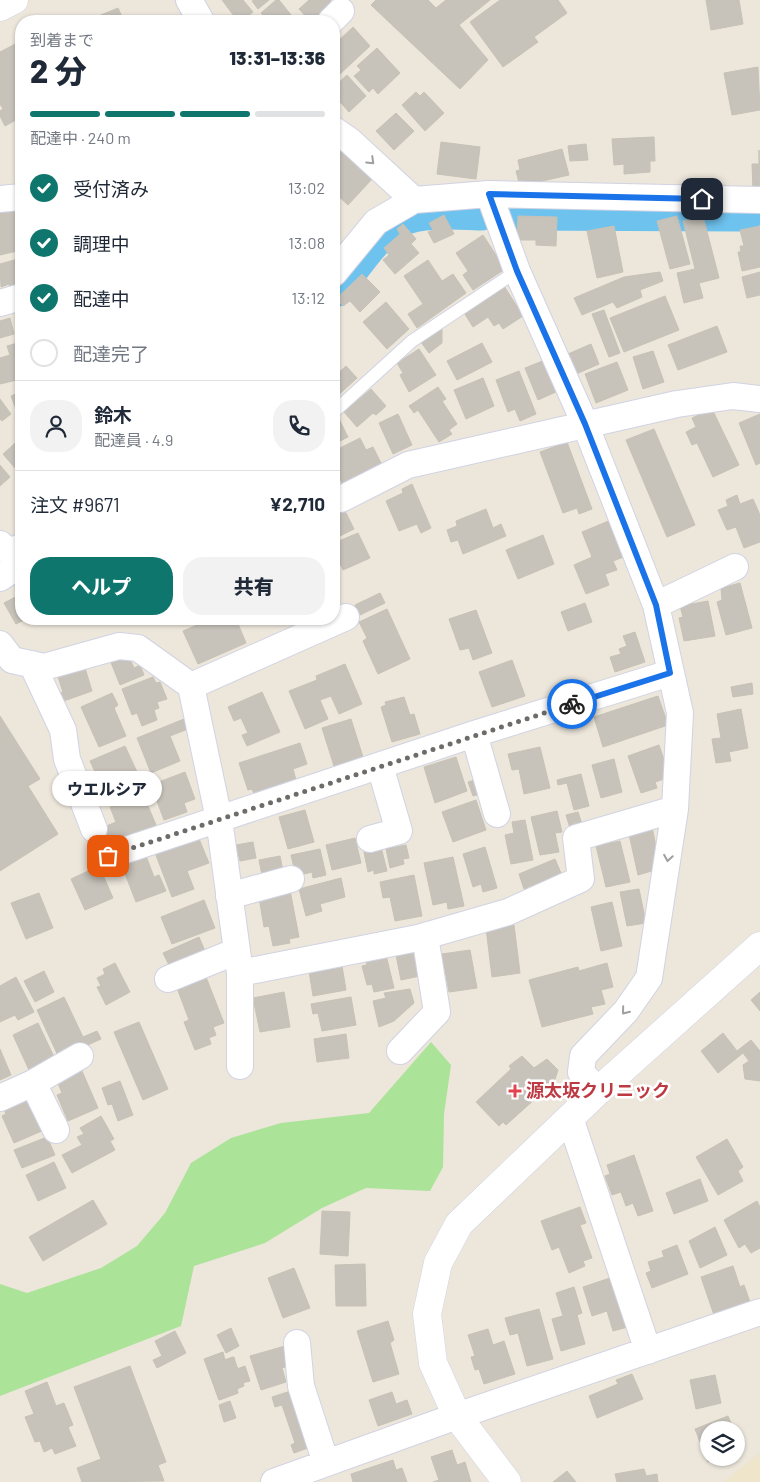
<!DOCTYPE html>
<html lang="ja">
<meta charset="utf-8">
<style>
:root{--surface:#fff;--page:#f2f2f3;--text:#1f2937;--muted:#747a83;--line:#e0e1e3;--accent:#0f766e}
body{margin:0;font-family:Barlow,"Noto Sans JP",sans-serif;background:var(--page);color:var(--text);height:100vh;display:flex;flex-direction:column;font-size:19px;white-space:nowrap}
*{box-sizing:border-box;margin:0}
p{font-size:16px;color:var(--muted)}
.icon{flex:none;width:28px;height:28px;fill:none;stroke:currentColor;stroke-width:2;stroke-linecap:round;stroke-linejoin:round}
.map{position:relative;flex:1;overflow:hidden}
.sheet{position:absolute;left:15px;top:15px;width:325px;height:610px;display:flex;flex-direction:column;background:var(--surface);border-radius:20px;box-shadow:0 1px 4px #0004}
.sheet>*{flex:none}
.buttons{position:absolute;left:700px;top:1421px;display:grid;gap:10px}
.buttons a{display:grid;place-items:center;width:45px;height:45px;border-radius:50%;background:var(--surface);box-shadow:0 1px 4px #0004;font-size:25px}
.pin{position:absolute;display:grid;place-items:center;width:42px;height:42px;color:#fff;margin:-21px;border-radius:10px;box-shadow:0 2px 8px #0006}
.courier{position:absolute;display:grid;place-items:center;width:50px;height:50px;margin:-25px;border:4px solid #1a73e8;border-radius:50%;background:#fff;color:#222;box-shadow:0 1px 6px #0007}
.bubble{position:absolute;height:35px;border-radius:18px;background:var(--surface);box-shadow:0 1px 4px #0004;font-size:16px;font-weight:800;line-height:35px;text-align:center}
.head em{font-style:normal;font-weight:800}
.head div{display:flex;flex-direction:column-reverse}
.head{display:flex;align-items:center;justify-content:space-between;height:85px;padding:0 15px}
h1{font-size:32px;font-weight:800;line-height:38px}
.bar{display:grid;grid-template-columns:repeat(4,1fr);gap:8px 5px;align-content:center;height:60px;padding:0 15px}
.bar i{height:6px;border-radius:4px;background:var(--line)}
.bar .selected{background:var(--accent)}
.bar p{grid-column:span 4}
.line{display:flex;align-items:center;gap:12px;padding:0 15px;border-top:1px solid var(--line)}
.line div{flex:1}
.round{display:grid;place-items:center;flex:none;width:52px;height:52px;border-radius:20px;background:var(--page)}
ol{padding:0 15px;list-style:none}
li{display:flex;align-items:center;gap:15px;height:55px}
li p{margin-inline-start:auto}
li .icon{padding:5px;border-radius:50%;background:var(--accent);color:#fff;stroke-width:4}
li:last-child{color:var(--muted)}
li i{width:28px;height:28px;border:2px solid var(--line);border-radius:50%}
.button{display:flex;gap:10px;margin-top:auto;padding:10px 15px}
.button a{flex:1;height:58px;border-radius:20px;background:var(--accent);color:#fff;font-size:20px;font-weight:800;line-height:58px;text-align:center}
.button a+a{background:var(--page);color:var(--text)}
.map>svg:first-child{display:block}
.education{fill:#eee5cb}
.green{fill:#abe398}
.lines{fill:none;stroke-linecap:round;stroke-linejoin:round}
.river{stroke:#6ec2ee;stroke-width:41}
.building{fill:#c7c3bb;stroke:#c7c2b5}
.service-casing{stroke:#d1d3e3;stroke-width:14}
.minor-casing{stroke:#d1d3e3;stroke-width:28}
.tertiary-casing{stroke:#d1d3e3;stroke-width:29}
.service{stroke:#fff;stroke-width:12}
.minor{stroke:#fff;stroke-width:26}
.tertiary{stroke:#fff;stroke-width:28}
.oneway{stroke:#9f9f9f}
.done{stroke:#6e6c68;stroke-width:5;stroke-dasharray:0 9}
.route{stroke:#1a73e8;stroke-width:6}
.health-dot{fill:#e0444e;stroke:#fff;stroke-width:2}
.labels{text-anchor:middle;stroke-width:5;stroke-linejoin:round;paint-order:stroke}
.health-label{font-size:18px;font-weight:bold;fill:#be3a42;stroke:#fff;text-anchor:start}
</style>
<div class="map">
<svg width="760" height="1482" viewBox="0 0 760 1482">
<rect width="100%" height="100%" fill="#ece6db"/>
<path class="education" d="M760,1453V1482H723Z"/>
<path class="green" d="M431,1042L451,1065L444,1114L443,1167L430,1191L366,1188L322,1208L265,1243L194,1266L181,1326L0,1396V1284L27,1293L101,1268L137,1246L165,1213L191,1163L231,1138L281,1123L369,1113Z"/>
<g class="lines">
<path class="river" d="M499,210L745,211
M334,287C351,266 373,231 397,218C417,206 458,209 481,210"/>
</g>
<path class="building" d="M222,0H243L253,12L241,21H230L234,16Z
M254,0H269L258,9L252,1Z
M276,0H279L296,21H268L261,13Z
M309,0H330L337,8L322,21H310L299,9Z
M376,0H428L436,8L446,0H490L459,25L488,60L460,89L371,5Z
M500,0H558L567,13L534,37L538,42L503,67L470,22Z
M706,0H739L743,24L711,30Z
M118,8L124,21H98L96,17Z
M353,27L370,46L340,74L334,67V45Z
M21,41V80L17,83L21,91V117L5,126L0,116V111L3,109L0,104V52Z
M377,48L400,73L378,94L373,88L369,92L354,76L361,70L357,66Z
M758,67L760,110L732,115L724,73Z
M347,75L366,96L349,112L334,95V87Z
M416,92L420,96L424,92L444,113L425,131L402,105Z
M396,113L414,131L394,150L376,131Z
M654,137L655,161H650V172L624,174V164L614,165L612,139Z
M441,142L480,147L476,179L437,174Z
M586,144L588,160L570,161L568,146Z
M339,149L372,179L348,205L334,192V155Z
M562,149L569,175L520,186L516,171L520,170L518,160Z
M759,150L760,190H753L752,164H759Z
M16,206L17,211H21V250L0,255V209Z
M444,215L454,234L434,243L428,232L433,230L429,223Z
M518,216L557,217L556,246L536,245V240H517Z
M677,216L690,264L670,269L657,221Z
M703,216L719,278L699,283L703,298L684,303L677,273L695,269L683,221Z
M403,224L416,239L411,244L419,253L395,274L383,260L389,255L384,248L400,234L397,229Z
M614,226L623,272L597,278L587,231Z
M760,226V267L742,271L738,252H741L740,246H744L740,230Z
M483,235L505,269L473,290L463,275L468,271L456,253Z
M21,258V285L10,288L9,284L1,287L0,264Z
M428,260L442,281L453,274L466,293L417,328L408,314L423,304L404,276Z
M660,272L663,281L640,290L642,297L617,308L613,302L582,315L574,298L624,277Z
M760,272V295L747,298L742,277Z
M362,274L380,292L360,312L350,301L343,306L336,299Z
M504,286L523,316L503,329L499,323L494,326L488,317L473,327L463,311Z
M665,296L679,330L624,352L610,318Z
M386,302L409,329L387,349L363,322Z
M604,310L620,353L609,357L592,314Z
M10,318L14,334L0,338V321Z
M717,326L727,352L678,370L668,345Z
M442,328V343L429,353L421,342Z
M21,342V379L0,384V358L10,355L7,346Z
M482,343L492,362L457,380L447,361Z
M591,344L599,364L576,374L568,354Z
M419,349L436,375L409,392L400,375L403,373L397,363Z
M653,351L664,382L643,389L633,357Z
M545,360L558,391L538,400L525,368Z
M617,362L628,390L596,403L585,374Z
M346,366L357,378L334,399V377Z
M519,371L536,414L520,421L515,409L508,412L496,380Z
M483,378L494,406L466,419L454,390Z
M438,387L446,399L442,401L457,424L449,430L452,434L439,442L418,410L414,413L409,406Z
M371,389L386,406L376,415L373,413L357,427L344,412Z
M21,392V420H20L11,396Z
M0,399L11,414L2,421L0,419Z
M712,409L739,465L713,477L697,443L692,445L686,432L696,427L692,418Z
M398,414L412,445L393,454L379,423Z
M760,414V463L756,465L739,423Z
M338,417L348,437L334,444V419Z
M654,429L695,525L667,537L626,440Z
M21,438V475L3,454Z
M360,438L366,450L373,447L382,465L343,485L334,467V451Z
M567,442L592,509L579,514L577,508L563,513L540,452Z
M0,465L10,477L0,486Z
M412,484L431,528L421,533L417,524L399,531L386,501L403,493L402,489Z
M737,495L740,504L753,499L760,515V542L744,548L736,527L727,530L718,510L728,506L726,500Z
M486,509L493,528L501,524L506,536L463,554L458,540L451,542L447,530L457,526L456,521Z
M345,511L354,529L334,539V516Z
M611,520L626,556L613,561L617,570L605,574L609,585L586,594L574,565L592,557L582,532Z
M358,533L370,558L343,570L341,565L336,567L334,562V549L336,548L334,543Z
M543,535L554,564L518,579L506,550Z
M740,583L752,628L726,635L717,602L722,600L721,588Z
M380,593L385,603L360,615L355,605Z
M21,594V619H26L16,624L4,603Z
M708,601L715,636L684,641L679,618L683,617L680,606Z
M585,603L592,622L568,631L561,612Z
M387,609L410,659L378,674L363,641L367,638L359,622Z
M476,610L492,653L473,660L469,648L460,650L449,619Z
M211,619H236L246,643L198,664L183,631Z
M635,632L645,662L615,672L610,657L621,654L619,649L627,646L623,636Z
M127,652L134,668L140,665L144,675L120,685L110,660Z
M512,660L525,696L492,707L479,672Z
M345,664L362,704L339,714L331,696L320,700L328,719L305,729L289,691L317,680L316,676Z
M85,668L92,691L58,703L55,695L63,692L58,677Z
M153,677L156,683L160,682L167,699L157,702L159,708L154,710L157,720L142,726L137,713L132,715L122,689Z
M752,683L753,694L733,697L731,687Z
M262,692L280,732L247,746L242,735L248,733L241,718L234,721L228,707Z
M112,693L118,705L114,708L126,736L99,747L81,707Z
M658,696L668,725L603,747L594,717Z
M404,697L410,715L414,714L420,734L392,742L381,707L386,705L385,702Z
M741,709L748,748L729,752L731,761L716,763L712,739L721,738L717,714Z
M0,716L40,779L28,786L58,834L0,871Z
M184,719L188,729L170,736L180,761L151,773L137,738Z
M351,719L363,757L334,766L322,728Z
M300,743L307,764L293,769L296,780L254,794L252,789L248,790L239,763Z
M659,745L670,777L655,782L657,788L641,793L628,756Z
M125,746L137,772L113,782L115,786L104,791L90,761Z
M540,747L550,788L524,794L519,769L512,770L508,754Z
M456,757L467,791L435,803L424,767Z
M614,759L622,792L601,798L592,765Z
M185,772L195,799L184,803L187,812L164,820L151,785Z
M581,774L589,806L574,810L567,783L558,785L557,780Z
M479,779L483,793L473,796L468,782Z
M143,794L156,825L111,844L104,827L116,822L110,807Z
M476,800L486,830L453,842L442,812Z
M305,810L314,842L288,849L279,817Z
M557,811L562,832L555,833L559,852L540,855L531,817Z
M578,812L582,824L570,828L566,815Z
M525,820L533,860L511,864L505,835L514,833L512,822Z
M652,827L658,857L652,860L655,870L638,875L629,834Z
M197,834L209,863L187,871L194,889L172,897L154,850Z
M355,838L361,863L332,870L326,845Z
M620,841L630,882L606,887L596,846Z
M253,842L256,858L240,861L236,845Z
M406,845L409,858L403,859L404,864L390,868L386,849Z
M381,847L387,871L374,874V870L368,872L364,852Z
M485,847L497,888L483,892L481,884L473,887L463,854Z
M320,849L326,875L313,878L312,872L296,876L291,855Z
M146,856L154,877L159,875L166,891L136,902L122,866Z
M280,856L284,876L263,880L259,860Z
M453,857L464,906L448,909L447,902L433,905L424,863Z
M555,859L561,873L524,889L519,874Z
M99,866L113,898L85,910L71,879Z
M414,875L422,916L395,921L390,897L383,898L380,882Z
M341,878L345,897L320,904L322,911L306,916L299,889Z
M289,885L299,937L289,939L290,943L273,946L269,926L264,927L258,891Z
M639,889L646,923L627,926L620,892Z
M39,893L53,928L26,939L11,903Z
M204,900L215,928L172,944L161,917Z
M612,902L622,946L601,951L591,907Z
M514,925L520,973L492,977L486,928Z
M199,937L205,951L170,967L163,953Z
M470,950L477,988L449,992L442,954Z
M415,951L420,976L401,980L396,955Z
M386,955L394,988L374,992L372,984L367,985L362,966L367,965L365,959Z
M115,963L130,992L106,1005L97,987L101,986L97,978L105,974L103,969Z
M607,963L613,987L601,990L605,1004L591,1007L593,1014L542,1027L529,980L578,967L579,971Z
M342,966L346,990L313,996L309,971Z
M44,971L54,992L35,1002L24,981Z
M16,977L34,1012L18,1020L15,1015L0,1022V986Z
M206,977L224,1023L213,1027L216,1035L209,1038L211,1044L195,1050L184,1022L189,1020L177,988Z
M410,989L414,1003L394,1021L379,1027L373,1001L386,998L384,993Z
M284,992L290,1027L260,1032L253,998Z
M760,992V1011L751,1000Z
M64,997L83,1037L97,1031L101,1039L59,1058L37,1010Z
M351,997L356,1025L322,1031L318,1013L313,1014L311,1004Z
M139,1022L168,1089L143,1100L114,1032Z
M38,1023L55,1059L29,1070L13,1035Z
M723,1033L737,1051L751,1040L760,1051V1081L745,1079L743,1065L749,1061L743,1053L718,1073L701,1051Z
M346,1034L349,1058L317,1062L314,1039Z
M0,1049L11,1075L0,1080Z
M522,1056L534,1068L547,1059L558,1070L554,1082L506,1125L503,1122L499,1126L476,1102L511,1069L509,1066Z
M82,1071L98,1108L68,1121L57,1095L62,1093L57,1081Z
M120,1081L133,1115L118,1121L112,1104L108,1105L102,1088Z
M27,1092L44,1130L14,1143L2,1116L6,1114L2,1103Z
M101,1116L114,1139L110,1141L115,1150L72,1173L62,1155L82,1145L77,1137L84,1134L80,1128Z
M47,1137L55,1155L22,1168L14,1150Z
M727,1139L743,1167L738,1171L743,1181L718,1195L696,1157Z
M634,1155L653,1211L638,1216L633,1203L626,1206L621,1192L612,1195L605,1176L610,1174L607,1165Z
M54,1162L66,1188L38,1201L26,1175Z
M700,1179L708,1201L674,1214L666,1193Z
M93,1200L107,1224L43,1261L29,1237Z
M757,1201L760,1207V1248L751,1253L745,1244L739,1248L724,1220Z
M580,1207L586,1223L580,1225L592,1258L583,1261L585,1266L569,1273L559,1247L552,1250L541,1221Z
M322,1211L350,1212L348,1256L320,1254Z
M715,1227L727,1255L700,1268L689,1241Z
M677,1245L688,1274L652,1288L646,1273L651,1271L648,1262L664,1257L662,1251Z
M365,1264L366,1306H336L335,1265Z
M733,1266L740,1287L744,1285L750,1302L714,1315L701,1277Z
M294,1268L310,1308L283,1318L268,1278Z
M613,1277L628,1327L613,1331L607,1311L592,1316L583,1287Z
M574,1287L582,1313L577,1315L585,1344L561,1351L552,1319L563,1316L556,1293Z
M539,1309L553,1359L527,1366L518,1333L510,1335L505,1318Z
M388,1321L394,1340L390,1343L399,1374L373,1382L357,1331Z
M231,1328L239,1346L226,1353L217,1335Z
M488,1329L493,1345L504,1341L515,1374L484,1384L479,1369L475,1370L471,1357L475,1356L468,1335Z
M175,1331L186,1353L157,1368L153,1360L162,1356L155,1341Z
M285,1346L291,1365L282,1368L286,1382L261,1390L250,1356Z
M223,1352L225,1360L233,1357L238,1369L244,1367L248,1380L243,1382L244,1386L237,1389L238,1393L219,1400L204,1359Z
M222,1353L224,1360L234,1357L237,1369L245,1366L250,1381L242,1383L243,1386L236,1389L238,1393L219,1400L205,1359Z
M130,1366L166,1462L158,1465L164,1481L82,1482L77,1468L101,1459L74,1387Z
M632,1374L643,1399L597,1418L589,1396L618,1384L616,1380Z
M715,1375L721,1403L696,1409L690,1380Z
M47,1382L56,1406L64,1403L73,1425L68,1427L76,1446L55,1454L52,1448L44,1452L40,1441L35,1442L25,1417L34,1414L25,1391Z
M297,1389L316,1445L294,1453L291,1445L295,1443L282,1405L275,1407L272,1397Z
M392,1392L396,1404L407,1400L412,1414L378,1426L369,1400Z
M230,1401L236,1418L224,1422L219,1405Z
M728,1416L734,1430H709V1458H719L708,1462L695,1429Z
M452,1450L457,1465L465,1462L471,1482H433L439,1480L431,1457Z
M393,1460L396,1470L402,1468L407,1482H353L351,1474Z
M644,1469L646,1476L657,1474L658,1482H617L615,1474Z
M567,1471L576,1482H553Z"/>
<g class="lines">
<defs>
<path id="service" d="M336,410L412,341L517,271"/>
<path id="minor" d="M189,0L201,21
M331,21L341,11
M334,130L350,141L414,200
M489,194L517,271L585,424L656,605L680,713L675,809L649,978L626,1011L583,1056L581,1072L598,1091
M0,199L21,197
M334,273L376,222L414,200L489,194L760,200
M0,303L21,297
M334,497L341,499L408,465L677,404L733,396L760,399
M0,544L9,552L21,547
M0,578L21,564
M656,605L735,567
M0,644L12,660L44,667L119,646L138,648L191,686L219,819L240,973V1066
M32,664L63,730L67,759L94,829
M191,686L346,617
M474,734L497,814
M370,839L399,831L380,766
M108,856L474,734L670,673
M229,896L291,879
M240,973L418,938L508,912L581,879L576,838L675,809
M168,979L237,951
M400,1051L437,1012L425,936
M33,1083L56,1130
M0,1098L33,1083L80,1056
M570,1118L648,1351
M297,1343L301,1386L326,1463
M274,1482L457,1416L760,1312"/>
<path id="tertiary" d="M0,7L14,0
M507,1482L457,1416L433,1363L427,1314L438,1263L459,1224L598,1091L760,946"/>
</defs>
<use href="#service" class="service-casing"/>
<use href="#minor" class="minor-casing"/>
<use href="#tertiary" class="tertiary-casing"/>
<use href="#service" class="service"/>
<use href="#minor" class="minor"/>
<use href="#tertiary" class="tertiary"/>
</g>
<defs><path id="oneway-chevron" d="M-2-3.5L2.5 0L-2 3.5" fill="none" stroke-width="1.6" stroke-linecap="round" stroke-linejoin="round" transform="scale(1.25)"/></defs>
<g class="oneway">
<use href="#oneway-chevron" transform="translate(371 161) rotate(44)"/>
<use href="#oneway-chevron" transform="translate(668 858) rotate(99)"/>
<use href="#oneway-chevron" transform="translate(625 1011) rotate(129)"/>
</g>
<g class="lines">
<path class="done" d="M108,856L572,704"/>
<path class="route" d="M572,704L670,673L656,605L585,424L517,271L489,194L702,199"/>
</g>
<path class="health-dot" d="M512.5 1083.5h5v5h5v5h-5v5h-5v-5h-5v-5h5z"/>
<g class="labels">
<g class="health-label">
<text x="526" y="1097">源太坂クリニック</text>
</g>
</g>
</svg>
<div class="buttons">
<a><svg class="icon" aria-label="layers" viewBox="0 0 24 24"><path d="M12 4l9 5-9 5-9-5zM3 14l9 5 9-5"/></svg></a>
</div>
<div class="pin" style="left:108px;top:856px;background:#ea580c"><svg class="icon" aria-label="bag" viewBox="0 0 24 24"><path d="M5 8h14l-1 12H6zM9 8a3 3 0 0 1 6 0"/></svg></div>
<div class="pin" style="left:702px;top:199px;background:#1f2937"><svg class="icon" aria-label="home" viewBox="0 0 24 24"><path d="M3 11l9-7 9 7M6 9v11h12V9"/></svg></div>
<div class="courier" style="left:572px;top:704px"><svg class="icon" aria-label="bike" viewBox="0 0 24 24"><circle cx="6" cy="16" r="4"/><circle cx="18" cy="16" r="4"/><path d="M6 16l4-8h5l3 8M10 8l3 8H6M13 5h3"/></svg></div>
<div class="bubble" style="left:52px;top:771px;width:110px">ウエルシア</div>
<section class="sheet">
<div class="head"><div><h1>2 分</h1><p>到着まで</p></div><em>13:31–13:36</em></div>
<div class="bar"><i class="selected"></i><i class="selected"></i><i class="selected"></i><i></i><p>配達中 · 240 m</p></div>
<ol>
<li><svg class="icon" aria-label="check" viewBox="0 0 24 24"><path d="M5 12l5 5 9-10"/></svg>受付済み<p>13:02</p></li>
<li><svg class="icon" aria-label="check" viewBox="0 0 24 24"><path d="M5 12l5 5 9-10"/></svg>調理中<p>13:08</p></li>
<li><svg class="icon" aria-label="check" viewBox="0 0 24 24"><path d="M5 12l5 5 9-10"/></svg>配達中<p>13:12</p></li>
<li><i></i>配達完了</li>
</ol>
<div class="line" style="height:90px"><a class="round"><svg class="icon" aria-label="person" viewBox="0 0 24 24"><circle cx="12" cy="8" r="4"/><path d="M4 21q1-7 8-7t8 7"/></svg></a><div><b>鈴木</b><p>配達員 · 4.9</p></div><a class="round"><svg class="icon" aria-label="phone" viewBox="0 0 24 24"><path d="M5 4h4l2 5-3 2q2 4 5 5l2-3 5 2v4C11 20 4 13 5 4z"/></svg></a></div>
<div class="line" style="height:65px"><div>注文 #9671</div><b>¥2,710</b></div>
<div class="button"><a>ヘルプ</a><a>共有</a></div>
</section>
</div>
